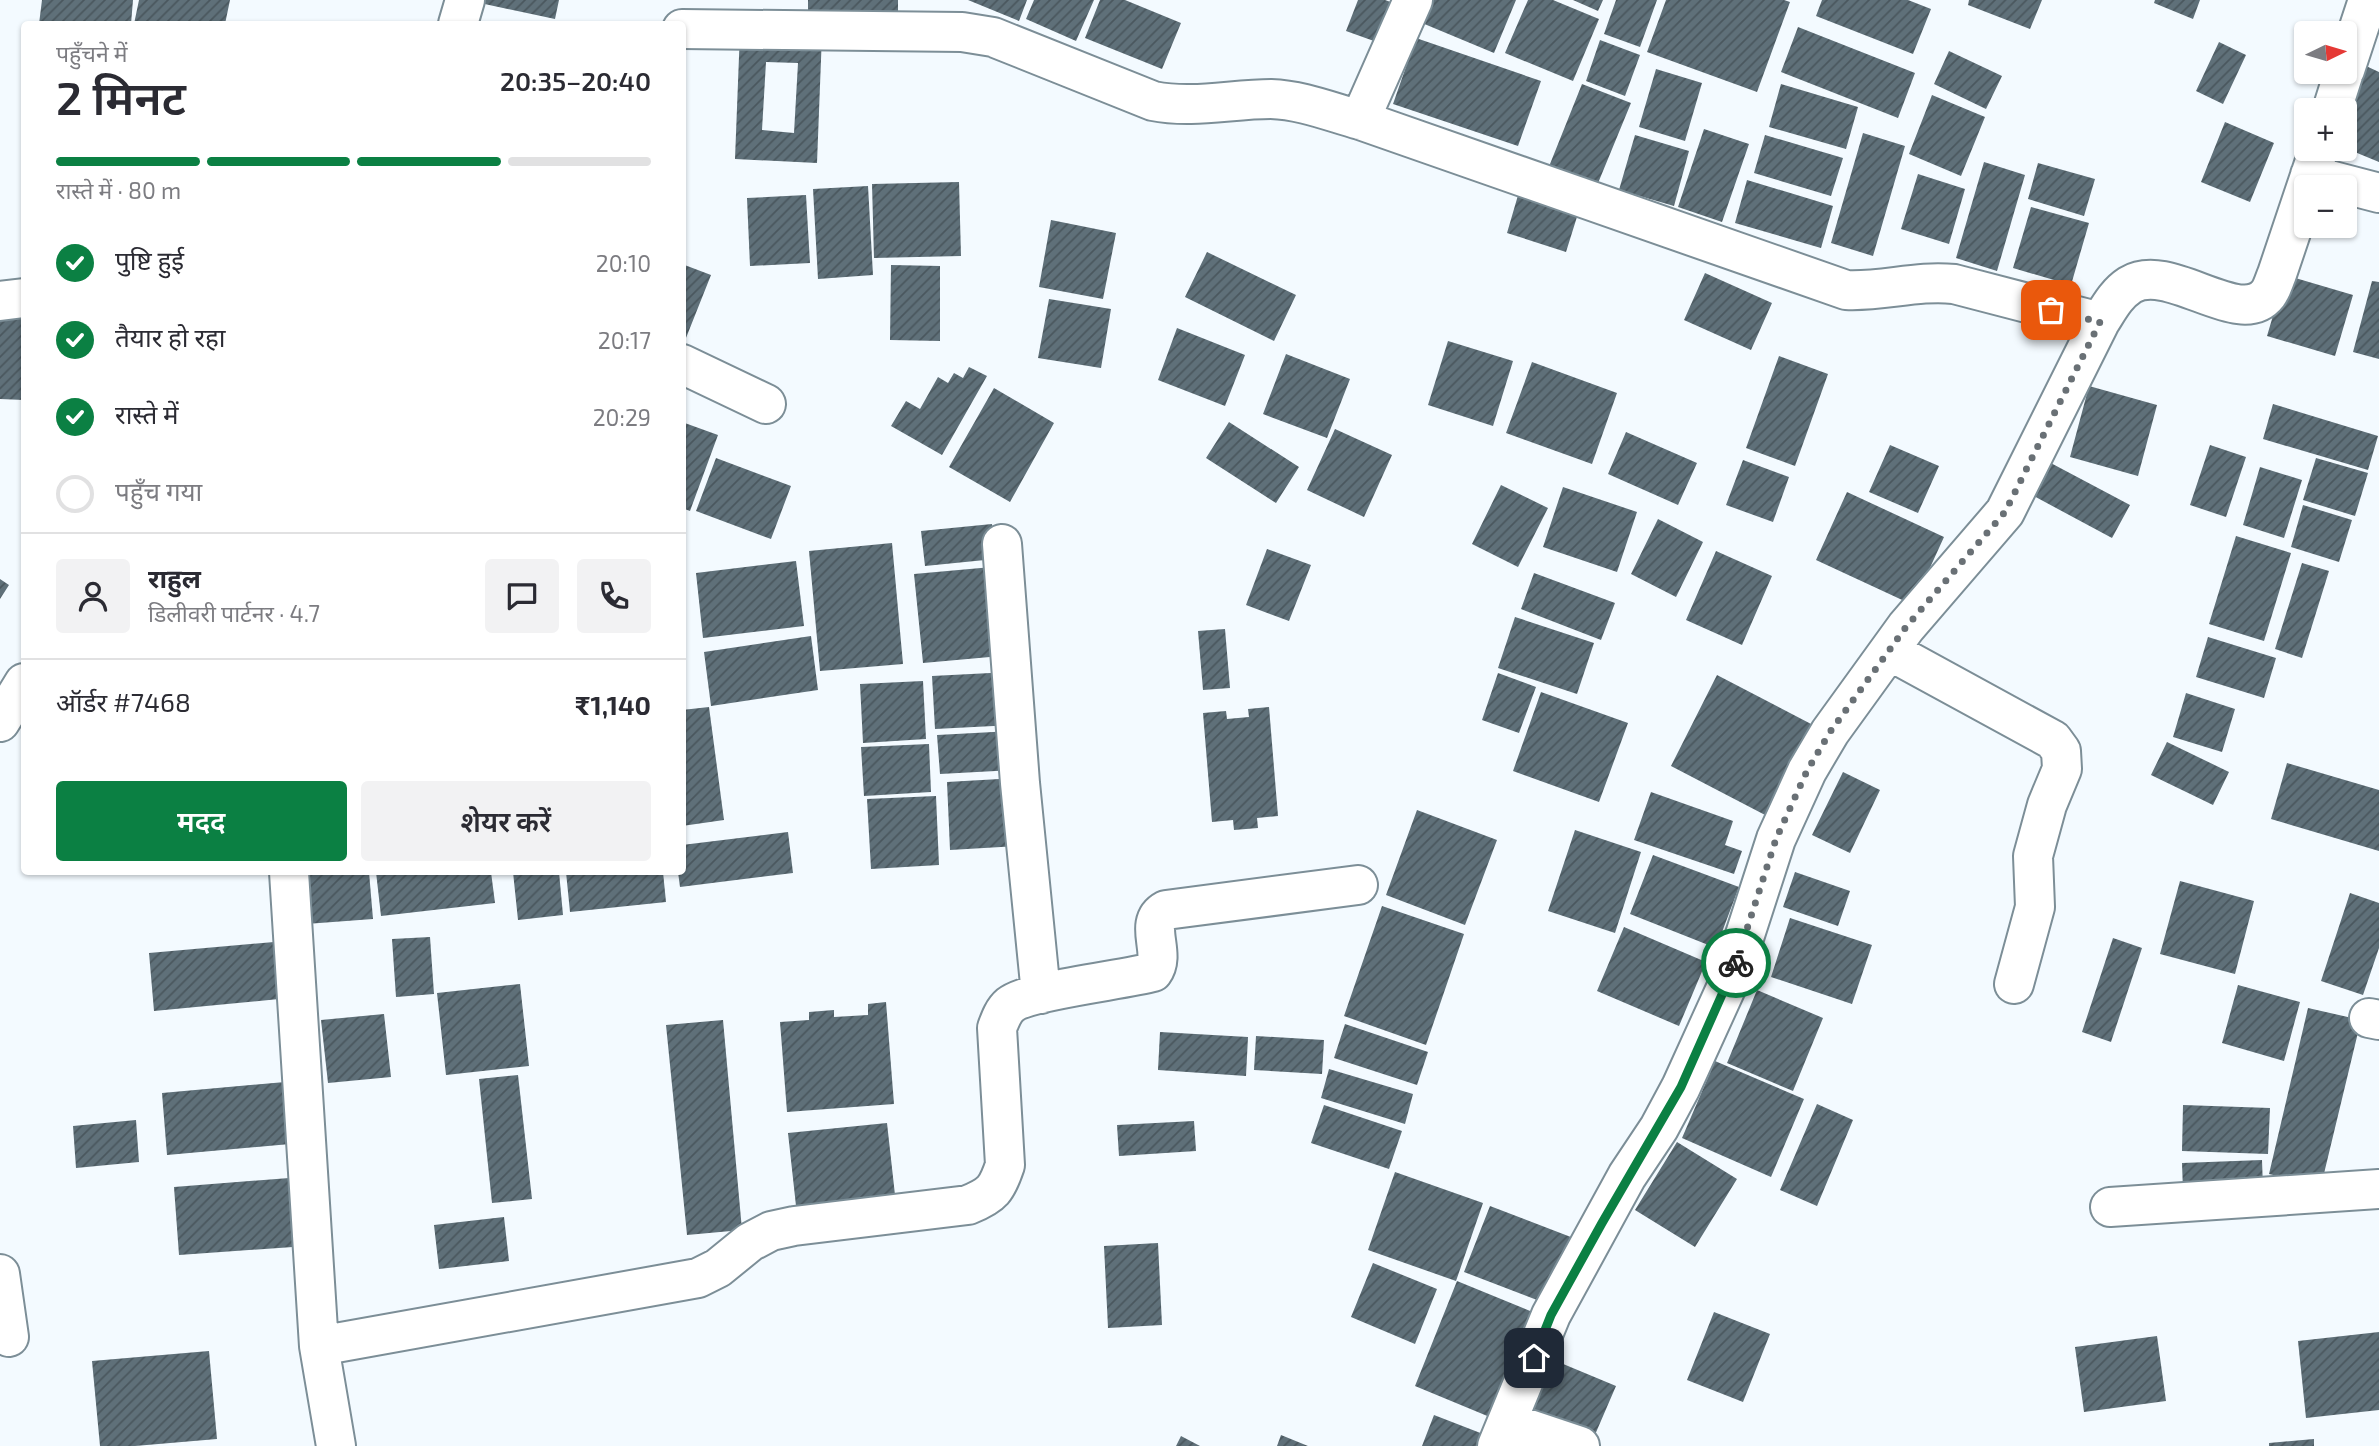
<!DOCTYPE html>
<html lang="hi">
<meta charset="utf-8">
<style>
:root{--surface:#fff;--page:#f2f2f3;--text:#2b2b33;--muted:#7c7c81;--line:#e1e1e2;--accent:#0b8043}
body{margin:0;font-family:"Exo 2","Noto Sans Devanagari",sans-serif;background:var(--page);color:var(--text);height:100vh;display:flex;flex-direction:column;font-size:26px;white-space:nowrap}
*{box-sizing:border-box;margin:0}
p{font-size:23px;color:var(--muted)}
.icon{flex:none;width:38px;height:38px;fill:none;stroke:currentColor;stroke-width:2;stroke-linecap:round;stroke-linejoin:round}
.map{position:relative;flex:1;overflow:hidden}
.drawer{position:absolute;left:21px;top:21px;width:665px;height:854px;display:flex;flex-direction:column;background:var(--surface);border-radius:7px;box-shadow:0 2px 5px #0004}
.drawer>*{flex:none}
.needle{width:46px;rotate:85deg}
.buttons{position:absolute;left:2294px;top:21px;display:grid;gap:14px}
.buttons a{display:grid;place-items:center;width:63px;height:63px;border-radius:7px;background:var(--surface);box-shadow:0 2px 5px #0004;font-size:35px}
.pin{position:absolute;display:grid;place-items:center;width:60px;height:60px;color:#fff;margin:-30px;border-radius:14px;box-shadow:0 4px 10px #0006}
.courier{position:absolute;display:grid;place-items:center;width:70px;height:70px;margin:-35px;border:5px solid #0b8043;border-radius:50%;background:#fff;color:#222;box-shadow:0 2px 9px #0007}
.overview em{font-style:normal;font-weight:600}
.overview div{display:flex;flex-direction:column-reverse}
.overview{display:flex;align-items:center;justify-content:space-between;height:119px;padding:0 35px}
h1{font-size:46px;font-weight:600;line-height:52px}
.bar{display:grid;grid-template-columns:repeat(4,1fr);gap:10px 7px;align-content:center;height:84px;padding:0 35px}
.bar i{height:9px;border-radius:5px;background:var(--line)}
.bar .active{background:var(--accent)}
.bar p{grid-column:span 4}
.line{display:flex;align-items:center;gap:18px;padding:0 35px;border-top:2px solid var(--line)}
.line div{flex:1}
.round{display:grid;place-items:center;flex:none;width:74px;height:74px;border-radius:7px;background:var(--page)}
ol{padding:0 35px;list-style:none}
li{display:flex;align-items:center;gap:21px;height:77px}
li p{margin-inline-start:auto}
li .icon{padding:7px;border-radius:50%;background:var(--accent);color:#fff;stroke-width:4}
li:last-child{color:var(--muted)}
li i{width:38px;height:38px;border:4px solid var(--line);border-radius:50%}
.primary-button{display:flex;gap:14px;margin-top:auto;padding:14px 35px}
.primary-button a{flex:1;height:80px;border-radius:7px;background:var(--accent);color:#fff;font-size:28px;font-weight:600;line-height:80px;text-align:center}
.primary-button a+a{background:var(--page);color:var(--text)}
.map>svg:first-child{display:block}
.building{fill:url(#building-hatch);fill-rule:evenodd}
.lines{fill:none;stroke-linecap:round;stroke-linejoin:round}
.minor-casing{stroke:#7c8e97;stroke-width:42}
.minor{stroke:#fff;stroke-width:38}
.done{stroke:#697075;stroke-width:7;stroke-dasharray:0 12.6}
.route{stroke:#0b8043;stroke-width:9}
</style>
<div class="map">
<svg width="2379" height="1446" viewBox="0 0 2379 1446">
<defs>
<pattern id="building-hatch" width="6" height="6" patternUnits="userSpaceOnUse" patternTransform="scale(1.75)"><rect width="6" height="6" fill="#5f7079"/><path d="M-1 1l2-2M0 6l6-6M5 7l2-2" fill="none" stroke="#4a575e"/></pattern>
</defs>
<rect width="100%" height="100%" fill="#f3faff"/>
<path class="building" d="M42,0H133L131,24H39Z
M139,0H230L225,24H134Z
M481,0H559L555,19L480,3Z
M808,0H898V14L808,18Z
M968,0H1027L1019,21Z
M1034,0H1094L1076,41L1026,19Z
M1100,0H1125L1181,23L1162,69L1085,38Z
M1358,0H1385L1399,5L1385,45L1346,31Z
M1432,0H1516L1494,53L1422,23Z
M1528,0H1553L1599,19L1573,81L1505,53Z
M1573,0H1603L1598,11Z
M1616,0H1657L1640,47L1604,34Z
M1666,0H1784L1790,2L1757,92L1647,52Z
M1822,0H1908L1931,9L1913,54L1816,16Z
M1969,0H2042L2030,29L1968,5Z
M2155,0H2200L2193,19L2154,3Z
M1798,27L1915,73L1898,118L1781,72Z
M740,31L822,34L817,163L735,159ZM766,62L798,63L794,133L762,130Z
M1416,38L1541,81L1518,146L1393,104Z
M1600,40L1640,55L1625,96L1586,81Z
M2219,42L2246,55L2223,104L2196,91Z
M1949,51L2002,76L1986,109L1934,84Z
M2366,66L2379,72V162L2345,148V116Z
M1656,69L1702,83L1685,141L1639,127Z
M1582,84L1631,103L1596,188L1548,169Z
M1781,84L1858,107L1846,149L1769,127Z
M1932,95L1985,117L1961,176L1909,154Z
M2225,122L2274,143L2250,202L2201,182Z
M1704,129L1749,144L1722,222L1678,207Z
M1863,133L1905,146L1873,256L1831,243Z
M1635,135L1689,151L1674,206L1619,190Z
M1765,135L1843,158L1831,196L1754,173Z
M1984,162L2025,175L1997,271L1956,258Z
M2038,163L2095,179L2084,216L2028,199Z
M1918,174L1965,189L1949,244L1901,229Z
M1747,180L1833,206L1821,248L1735,223Z
M959,182L961,256L874,258L872,184Z
M1521,185L1581,204L1566,252L1507,233Z
M868,186L873,275L818,279L813,189Z
M806,195L810,263L750,266L747,198Z
M2031,207L2089,223L2071,285L2013,268Z
M1051,220L1116,233L1103,299L1039,287Z
M1207,252L1296,295L1274,341L1185,297Z
M682,264L711,275L682,348Z
M891,265L940,266V341L890,340Z
M1705,273L1772,303L1751,350L1684,320Z
M2285,275L2353,295L2335,356L2267,336Z
M2372,281L2379,282V359L2353,352Z
M1049,299L1111,309L1101,368L1038,358Z
M0,315L24,316V400L0,399Z
M1177,328L1245,355L1225,406L1158,380Z
M1448,341L1513,361L1493,426L1428,405Z
M1286,354L1350,379L1327,438L1263,414Z
M1779,356L1828,374L1795,466L1746,448Z
M1532,362L1617,393L1592,464L1506,433Z
M969,367L987,376L942,455L891,426L906,401L920,409L938,377L948,383L954,373L963,378Z
M2089,386L2157,405L2138,476L2070,457Z
M994,388L1054,423L1010,502L949,467Z
M2273,404L2378,436L2368,470L2263,439Z
M682,422L718,435L690,511L682,508Z
M1229,422L1299,467L1276,503L1206,458Z
M1335,429L1392,455L1364,517L1307,490Z
M1626,432L1697,463L1678,505L1608,474Z
M1890,445L1939,466L1918,513L1869,492Z
M2210,445L2246,457L2226,517L2190,505Z
M716,458L791,486L771,539L696,511Z
M2316,458L2368,473L2355,516L2303,500Z
M1743,460L1789,477L1773,522L1726,505Z
M2047,461L2130,505L2112,538L2030,494Z
M2260,467L2302,480L2284,538L2243,525Z
M1501,485L1548,508L1518,567L1472,544Z
M1563,487L1637,512L1617,572L1543,547Z
M1847,492L1944,537L1913,605L1816,560Z
M2303,505L2352,520L2339,562L2291,547Z
M1658,519L1703,542L1676,597L1631,574Z
M992,524L995,559L925,566L921,531Z
M2236,536L2291,553L2264,641L2209,624Z
M892,543L903,664L820,671L809,551Z
M1267,549L1311,565L1289,621L1246,605Z
M1716,551L1772,576L1742,645L1686,620Z
M796,561L804,626L703,638L696,573Z
M2302,563L2329,571L2302,658L2275,649Z
M992,567L1001,656L923,663L914,574Z
M1534,573L1615,603L1601,640L1521,609Z
M0,579L9,585L0,599Z
M1515,617L1594,643L1577,694L1498,668Z
M1225,629L1230,688L1203,690L1198,631Z
M811,636L818,690L711,706L704,652Z
M2208,637L2276,658L2264,698L2196,677Z
M1010,672L1013,725L935,729L932,676Z
M1498,673L1536,687L1519,733L1482,720Z
M1717,675L1813,725L1767,816L1671,766Z
M923,681L926,739L863,743L860,684Z
M1541,692L1628,723L1599,802L1513,771Z
M2186,693L2235,709L2222,752L2173,737Z
M709,707L724,820L682,826V710Z
M1269,707L1278,816L1257,818L1258,828L1234,830L1233,820L1212,822L1203,713L1226,711L1227,719L1249,717L1248,709Z
M1012,731L1014,770L940,774L937,735Z
M2167,742L2229,772L2213,805L2151,775Z
M929,744L931,792L864,796L861,747Z
M2287,763L2379,790V851L2271,819Z
M1843,772L1880,790L1850,853L1812,835Z
M1017,778L1020,846L950,850L947,782Z
M1651,792L1733,821L1725,845L1742,851L1734,874L1634,840Z
M936,796L939,865L871,869L867,799Z
M1417,810L1497,840L1465,925L1386,895Z
M1575,830L1641,852L1615,933L1548,911Z
M788,832L793,873L680,887L678,872H682V845Z
M1653,855L1739,887L1716,948L1630,914Z
M301,872H369L373,919L306,924Z
M376,872H491L495,903L381,916Z
M513,872H559L563,915L518,920Z
M566,872H663L666,902L570,912Z
M1795,872L1850,891L1838,926L1783,907Z
M2180,881L2254,901L2235,974L2160,954Z
M2350,893L2379,903V948L2363,995L2321,981Z
M1382,906L1464,934L1426,1045L1344,1016Z
M1790,918L1872,945L1852,1004L1771,977Z
M1624,927L1706,962L1679,1026L1597,991Z
M430,937L434,994L396,997L392,939Z
M2113,938L2142,948L2111,1042L2082,1032Z
M274,942L279,999L154,1011L149,953Z
M520,984L529,1066L446,1075L437,993Z
M2238,985L2300,1002L2284,1061L2222,1043Z
M1757,990L1823,1018L1793,1091L1727,1063Z
M886,1002L894,1104L787,1112L780,1022L809,1020V1012L834,1010V1017L868,1015V1004Z
M2308,1008L2361,1020L2321,1186L2269,1174Z
M384,1014L391,1077L328,1083L321,1020Z
M723,1020L742,1230L687,1235L666,1025Z
M1345,1024L1428,1052L1417,1085L1334,1058Z
M1160,1032L1248,1037L1246,1076L1158,1070Z
M1256,1036L1324,1040L1322,1074L1254,1070Z
M1715,1061L1804,1099L1771,1177L1682,1138Z
M1329,1069L1413,1094L1405,1124L1321,1098Z
M518,1075L532,1199L492,1203L479,1079Z
M285,1082L290,1144L167,1155L162,1093Z
M1817,1104L1853,1120L1817,1206L1780,1190Z
M1324,1105L1402,1131L1389,1169L1311,1143Z
M2183,1105L2270,1108L2268,1154L2182,1151Z
M136,1120L139,1162L76,1168L73,1126Z
M1194,1121L1196,1151L1119,1156L1117,1125Z
M887,1123L896,1204L797,1215L788,1133Z
M1677,1142L1737,1179L1695,1247L1635,1210Z
M2262,1160L2263,1188L2183,1191L2182,1163Z
M1395,1172L1483,1203L1456,1281L1368,1250Z
M302,1177L307,1246L179,1255L174,1187Z
M1490,1206L1576,1239L1550,1305L1464,1272Z
M504,1217L509,1261L439,1269L434,1225Z
M1158,1243L1162,1325L1108,1328L1104,1246Z
M1373,1263L1437,1289L1415,1344L1351,1317Z
M1457,1281L1540,1315L1497,1420L1415,1386Z
M1714,1312L1770,1334L1743,1402L1687,1380Z
M2379,1332V1410L2306,1418L2298,1341Z
M2157,1336L2166,1401L2084,1412L2075,1347Z
M209,1351L217,1439L135,1446H100L92,1361Z
M1544,1356L1616,1386L1594,1437L1523,1407Z
M1434,1415L1483,1434L1479,1446H1422Z
M1281,1435L1308,1446H1277Z
M1181,1436L1200,1446H1176Z
M2314,1439V1446H2269V1443Z"/>
<g class="lines">
<defs>
<path id="minor" d="M458,24L465,0
M682,29L962,32L993,37L1153,101C1193,109 1231,99 1271,99C1302,100 1331,112 1360,120L1846,290C1882,292 1917,280 1954,284L2100,322
M2345,70L2368,0
M2332,110L2344,72
M1360,120L1413,0
M2310,175L2379,193
M0,301L24,298
M682,364L766,404
M1002,544L1020,783L1041,994
M1890,651L2053,740L2061,751L2062,769L2047,805L2033,856L2035,907L2014,984
M0,722L24,683
M289,872L319,1346L336,1446
M2369,1018L2379,1020
M2110,1207L2379,1189
M0,1274L9,1337
M319,1346L698,1278L718,1268L750,1242L771,1231L794,1226L968,1205C993,1195 997,1189 1005,1165L997,1028C1000,1020 1003,1011 1010,1005C1028,990 1124,980 1153,972C1167,953 1142,923 1166,910L1358,885
M1508,1422L1580,1446
M1497,1446L1551,1315L1627,1176L1659,1128L1681,1087L1732,975L1776,839L1807,771L1830,732L1906,627L2005,512L2100,322C2109,308 2116,294 2130,285C2170,261 2240,330 2268,294C2272,289 2274,281 2277,274L2319,149"/>
</defs>
<use href="#minor" class="minor-casing"/>
<use href="#minor" class="minor"/>
</g>
<g class="lines">
<path class="done" d="M1736,963L1776,839L1807,771L1830,732L1906,627L2005,512L2100,322L2051,310"/>
<path class="route" d="M1534,1358L1551,1315L1602,1223L1681,1087L1736,963"/>
</g>
</svg>
<div class="buttons">
<a><svg class="needle" viewBox="-14 -14 28 28"><path d="M0-13l5 13h-10z" fill="#e53935"/><path d="M0 13l5-13h-10z" fill="#7c7c81"/></svg></a>
<a>+</a>
<a>−</a>
</div>
<div class="pin" style="left:2051px;top:310px;background:#ea580c"><svg class="icon" aria-label="bag" viewBox="0 0 24 24"><path d="M5 8h14l-1 12H6zM9 8a3 3 0 0 1 6 0"/></svg></div>
<div class="pin" style="left:1534px;top:1358px;background:#1f2937"><svg class="icon" aria-label="home" viewBox="0 0 24 24"><path d="M3 11l9-7 9 7M6 9v11h12V9"/></svg></div>
<div class="courier" style="left:1736px;top:963px"><svg class="icon" aria-label="bike" viewBox="0 0 24 24"><circle cx="6" cy="16" r="4"/><circle cx="18" cy="16" r="4"/><path d="M6 16l4-8h5l3 8M10 8l3 8H6M13 5h3"/></svg></div>
<section class="drawer">
<div class="overview"><div><h1>2 मिनट</h1><p>पहुँचने में</p></div><em>20:35–20:40</em></div>
<div class="bar"><i class="active"></i><i class="active"></i><i class="active"></i><i></i><p>रास्ते में · 80 m</p></div>
<ol>
<li><svg class="icon" aria-label="check" viewBox="0 0 24 24"><path d="M5 12l5 5 9-10"/></svg>पुष्टि हुई<p>20:10</p></li>
<li><svg class="icon" aria-label="check" viewBox="0 0 24 24"><path d="M5 12l5 5 9-10"/></svg>तैयार हो रहा<p>20:17</p></li>
<li><svg class="icon" aria-label="check" viewBox="0 0 24 24"><path d="M5 12l5 5 9-10"/></svg>रास्ते में<p>20:29</p></li>
<li><i></i>पहुँच गया</li>
</ol>
<div class="line" style="height:126px"><a class="round"><svg class="icon" aria-label="person" viewBox="0 0 24 24"><circle cx="12" cy="8" r="4"/><path d="M4 21q1-7 8-7t8 7"/></svg></a><div><b>राहुल</b><p>डिलीवरी पार्टनर · 4.7</p></div><a class="round"><svg class="icon" aria-label="chat" viewBox="0 0 24 24"><path d="M4 5h16v11H9l-5 4z"/></svg></a><a class="round"><svg class="icon" aria-label="phone" viewBox="0 0 24 24"><path d="M5 4h4l2 5-3 2q2 4 5 5l2-3 5 2v4C11 20 4 13 5 4z"/></svg></a></div>
<div class="line" style="height:91px"><div>ऑर्डर #7468</div><b>₹1,140</b></div>
<div class="primary-button"><a>मदद</a><a>शेयर करें</a></div>
</section>
</div>
